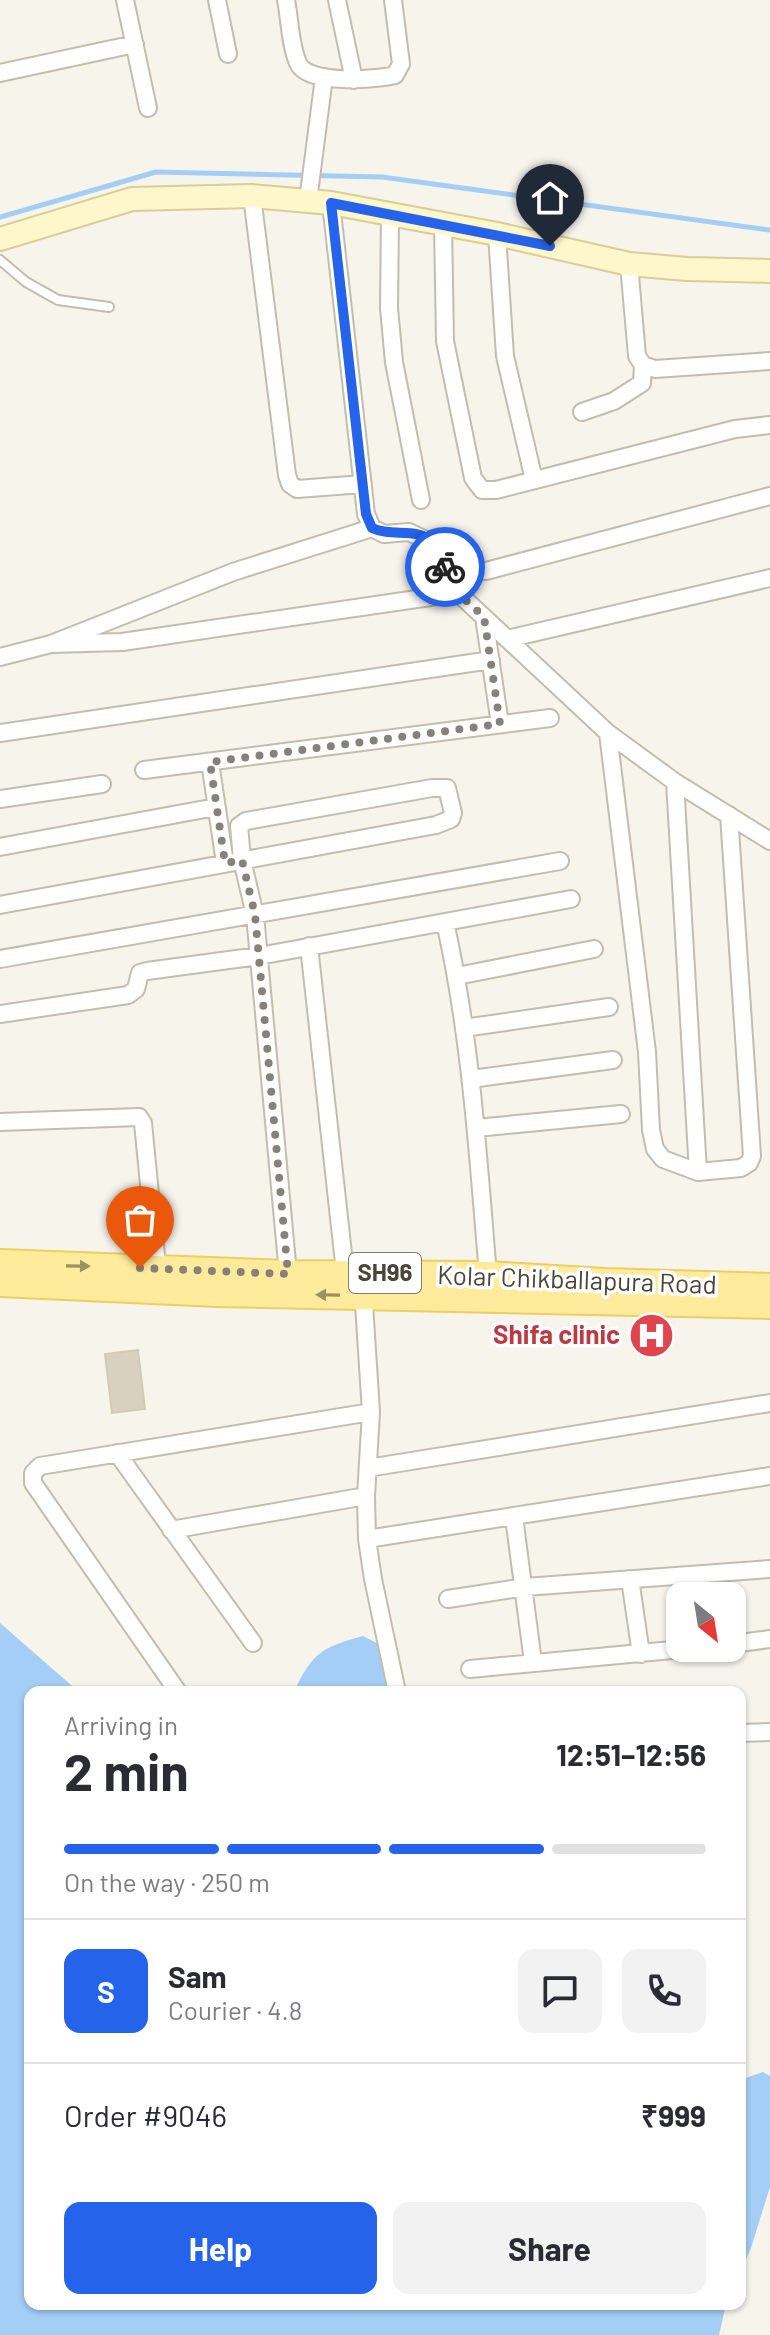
<!DOCTYPE html>
<meta charset="utf-8">
<style>
:root{--surface:#fff;--page:#f2f2f3;--text:#2b2b33;--muted:#7c7c81;--line:#e1e1e2;--accent:#2563eb}
body{margin:0;font-family:Barlow,sans-serif;background:var(--page);color:var(--text);height:100vh;display:flex;flex-direction:column;font-size:30px;white-space:nowrap}
*{box-sizing:border-box;margin:0}
p{font-size:26px;color:var(--muted)}
.icon{flex:none;width:44px;height:44px;fill:none;stroke:currentColor;stroke-width:2;stroke-linecap:round;stroke-linejoin:round}
.map{position:relative;flex:1;overflow:hidden}
.details{position:absolute;left:24px;top:1686px;width:722px;height:624px;display:flex;flex-direction:column;background:var(--surface);border-radius:16px;box-shadow:0 2px 6px #0004}
.details>*{flex:none}
.needle{width:52px;rotate:150deg}
.controls{position:absolute;left:666px;top:1582px;display:grid;gap:16px}
.controls a{display:grid;place-items:center;width:80px;height:80px;border-radius:16px;background:var(--surface);box-shadow:0 2px 6px #0004;font-size:40px}
.pin{position:absolute;display:grid;place-items:center;width:68px;height:68px;color:#fff;margin:-82px -34px;border-radius:50% 50% 50% 0;rotate:-45deg;box-shadow:0 0 8px #0007}
.pin .icon{rotate:45deg}
.courier{position:absolute;display:grid;place-items:center;width:80px;height:80px;margin:-40px;border:6px solid #2563eb;border-radius:50%;background:#fff;color:#222;box-shadow:0 2px 10px #0007}
.head em{font-style:normal;font-weight:700}
.head div{display:flex;flex-direction:column-reverse}
.head{display:flex;align-items:center;justify-content:space-between;height:136px;padding:0 40px}
h1{font-size:52px;font-weight:700;line-height:60px}
.bar{display:grid;grid-template-columns:repeat(4,1fr);gap:12px 8px;align-content:center;height:96px;padding:0 40px}
.bar i{height:10px;border-radius:6px;background:var(--line)}
.bar .active{background:var(--accent)}
.bar p{grid-column:span 4}
.line{display:flex;align-items:center;gap:20px;padding:0 40px;border-top:2px solid var(--line)}
.line div{flex:1}
.round{display:grid;place-items:center;flex:none;width:84px;height:84px;border-radius:16px;background:var(--page)}
.button{display:flex;gap:16px;margin-top:auto;padding:16px 40px}
.button a{flex:1;height:92px;border-radius:16px;background:var(--accent);color:#fff;font-size:32px;font-weight:700;line-height:92px;text-align:center}
.button a+a{background:var(--page);color:var(--text)}
.map>svg:first-child{display:block}
.water{fill:#a4cef6}
.lines{fill:none;stroke-linecap:round;stroke-linejoin:round}
.stream{stroke:#a4cef6;stroke-width:5}
.building{fill:#d9d1bf;stroke:#d4cab2;stroke-width:2}
.lane-casing{stroke:#c3bdac;stroke-width:12}
.street-casing{stroke:#c3bdac;stroke-width:20}
.secondary-casing{stroke:#d9cd98;stroke-width:26}
.primary-casing{stroke:#ecce63;stroke-width:30}
.lane{stroke:#fff;stroke-width:8}
.street{stroke:#fff;stroke-width:16}
.secondary{stroke:#fff7cc;stroke-width:22}
.primary{stroke:#ffeb9b;stroke-width:26}
.oneway{fill:#9c9065}
.done{stroke:#878277;stroke-width:8;stroke-dasharray:0 14.4}
.route{stroke:#2563eb;stroke-width:10}
.labels{text-anchor:middle;stroke-width:7;stroke-linejoin:round;paint-order:stroke}
.shield{fill:#fff;stroke:#817d74;stroke-width:2}
.shield-label{font-size:24px;font-weight:bold;fill:#4b4538}
.street-label{font-size:26px;fill:#4b4538;stroke:#fff}
.health-label{font-size:26px;font-weight:bold;fill:#be3a42;stroke:#fff;text-anchor:end}
</style>
<div class="map">
<svg width="770" height="2335" viewBox="0 0 770 2335">
<rect width="100%" height="100%" fill="#f6f4eb"/>
<path class="water" d="M0,1623L79,1692H30V2304H726L719,2335H0Z
M363,1636L394,1652L406,1692H294C312,1653 322,1647 363,1636Z
M763,2072L770,2076V2187L751,2248L740,2272V2080Z"/>
<g class="lines">
<path class="stream" d="M0,217L156,172L382,177L770,230"/>
</g>
<path class="building" d="M662,1325V1345H639L638,1326Z
M138,1350L145,1409L112,1413L105,1354Z"/>
<g class="lines">
<defs>
<path id="lane" d="M0,260L26,282L58,300L109,307"/>
<path id="street" d="M125,0L148,108
M217,0L228,54
M286,0C290,20 290,45 298,63C307,85 375,80 395,75L401,64L393,0
M337,0L354,80
M0,73L135,44
M252,196L287,475L290,484L297,489L363,484
M308,201L324,77
M331,203L366,514L372,528L384,534L409,532L434,544L458,593L608,733L675,782L770,841
M390,215L389,308L394,362L421,500
M443,225L445,341L473,478L482,490H496L735,429L770,425
M497,234L505,356L534,480
M629,264L637,356L643,365L655,369L770,361
M582,412L614,401L642,383L643,365
M486,571L770,496
M484,617L500,724
M507,639L770,578
M51,644L122,642L458,593
M0,657L51,644L233,572L372,528
M0,733L491,660
M608,733L647,1052L651,1130L655,1149L663,1159L698,1172L741,1168L749,1163L752,1156L729,815
M210,762L225,863
M144,770L550,718
M675,782L698,1172
M0,799L102,784
M0,847L216,807
M0,905L436,825L451,819L453,813L447,788H432L246,821L239,826L242,860L255,915L288,1274
M445,922C471,1038 478,1156 488,1275
M309,946L345,1272
M0,959L560,861
M457,976L594,949
M0,1014L128,995L136,989L140,973L147,971L259,956L571,899
M464,1028L609,1007
M471,1079L613,1060
M0,1122L139,1117L143,1123L158,1276
M476,1128L621,1114
M363,1289L371,1412L366,1496L367,1539L373,1579L397,1692
M117,1453L253,1643
M368,1468L770,1403
M514,1517L533,1662
M171,1530L366,1496
M367,1539L770,1476
M630,1579L641,1654
M448,1599L525,1587L770,1569
M732,1644L770,1639
M470,1669L693,1648
M178,1692L33,1483V1473L40,1466L371,1412
M740,1733L770,1732"/>
<path id="secondary" d="M0,239L132,199L252,196L331,203L497,234L629,264L687,269L770,271"/>
<path id="primary" d="M0,1263L288,1274L488,1275L605,1282L770,1287
M0,1283L217,1293L770,1305"/>
</defs>
<use href="#lane" class="lane-casing"/>
<use href="#street" class="street-casing"/>
<use href="#secondary" class="secondary-casing"/>
<use href="#primary" class="primary-casing"/>
<use href="#lane" class="lane"/>
<use href="#street" class="street"/>
<use href="#secondary" class="secondary"/>
<use href="#primary" class="primary"/>
</g>
<defs><path id="oneway-solid" d="M-6-.8H1V-3.2L6.5 0L1 3.2V.8H-6Z" transform="scale(2)"/></defs>
<g class="oneway">
<use href="#oneway-solid" transform="translate(78 1266) rotate(1)"/>
<use href="#oneway-solid" transform="translate(328 1295) rotate(-179)"/>
</g>
<g class="lines">
<path class="done" d="M140,1268L288,1274L255,915L242,860L225,863L210,762L500,724L484,617L458,593L445,567"/>
<path class="route" d="M445,567C442,560 439,549 433,543C417,526 393,538 372,528L366,514L331,203L550,246"/>
</g>
<defs>
<symbol id="hospital-disc" viewBox="-11 -11 22 22"><circle r="9.5" fill="#e0444e" stroke="#fff"/><path d="M-5-5h3v3.5h4V-5h3V5h-3V1.5h-4V5h-3Z" fill="#fff"/></symbol>
</defs>
<g fill-rule="evenodd">
<use href="#hospital-disc" x="626" y="1310" width="51" height="51"/>
</g>
<g class="labels">
<rect class="shield" x="349" y="1253" width="72" height="40" rx="6"/>
<g class="shield-label">
<text x="385" y="1281">SH96</text>
</g>
<g class="street-label">
<text transform="translate(577 1280) rotate(2)" y="9">Kolar Chikballapura Road</text>
</g>
<g class="health-label">
<text x="620" y="1344">Shifa clinic</text>
</g>
</g>
</svg>
<div class="controls">
<a><svg class="needle" viewBox="-14 -14 28 28"><path d="M0-13l5 13h-10z" fill="#e53935"/><path d="M0 13l5-13h-10z" fill="#7c7c81"/></svg></a>
</div>
<div class="pin" style="left:140px;top:1268px;background:#ea580c"><svg class="icon" aria-label="bag" viewBox="0 0 24 24"><path d="M5 8h14l-1 12H6zM9 8a3 3 0 0 1 6 0"/></svg></div>
<div class="pin" style="left:550px;top:246px;background:#1f2937"><svg class="icon" aria-label="home" viewBox="0 0 24 24"><path d="M3 11l9-7 9 7M6 9v11h12V9"/></svg></div>
<div class="courier" style="left:445px;top:567px"><svg class="icon" aria-label="bike" viewBox="0 0 24 24"><circle cx="6" cy="16" r="4"/><circle cx="18" cy="16" r="4"/><path d="M6 16l4-8h5l3 8M10 8l3 8H6M13 5h3"/></svg></div>
<section class="details">
<div class="head"><div><h1>2 min</h1><p>Arriving in</p></div><em>12:51–12:56</em></div>
<div class="bar"><i class="active"></i><i class="active"></i><i class="active"></i><i></i><p>On the way · 250 m</p></div>
<div class="line" style="height:144px"><b class="round" style="background:var(--accent);color:#fff">S</b><div><b>Sam</b><p>Courier · 4.8</p></div><a class="round"><svg class="icon" aria-label="chat" viewBox="0 0 24 24"><path d="M4 5h16v11H9l-5 4z"/></svg></a><a class="round"><svg class="icon" aria-label="phone" viewBox="0 0 24 24"><path d="M5 4h4l2 5-3 2q2 4 5 5l2-3 5 2v4C11 20 4 13 5 4z"/></svg></a></div>
<div class="line" style="height:104px"><div>Order #9046</div><b>₹999</b></div>
<div class="button"><a>Help</a><a>Share</a></div>
</section>
</div>
